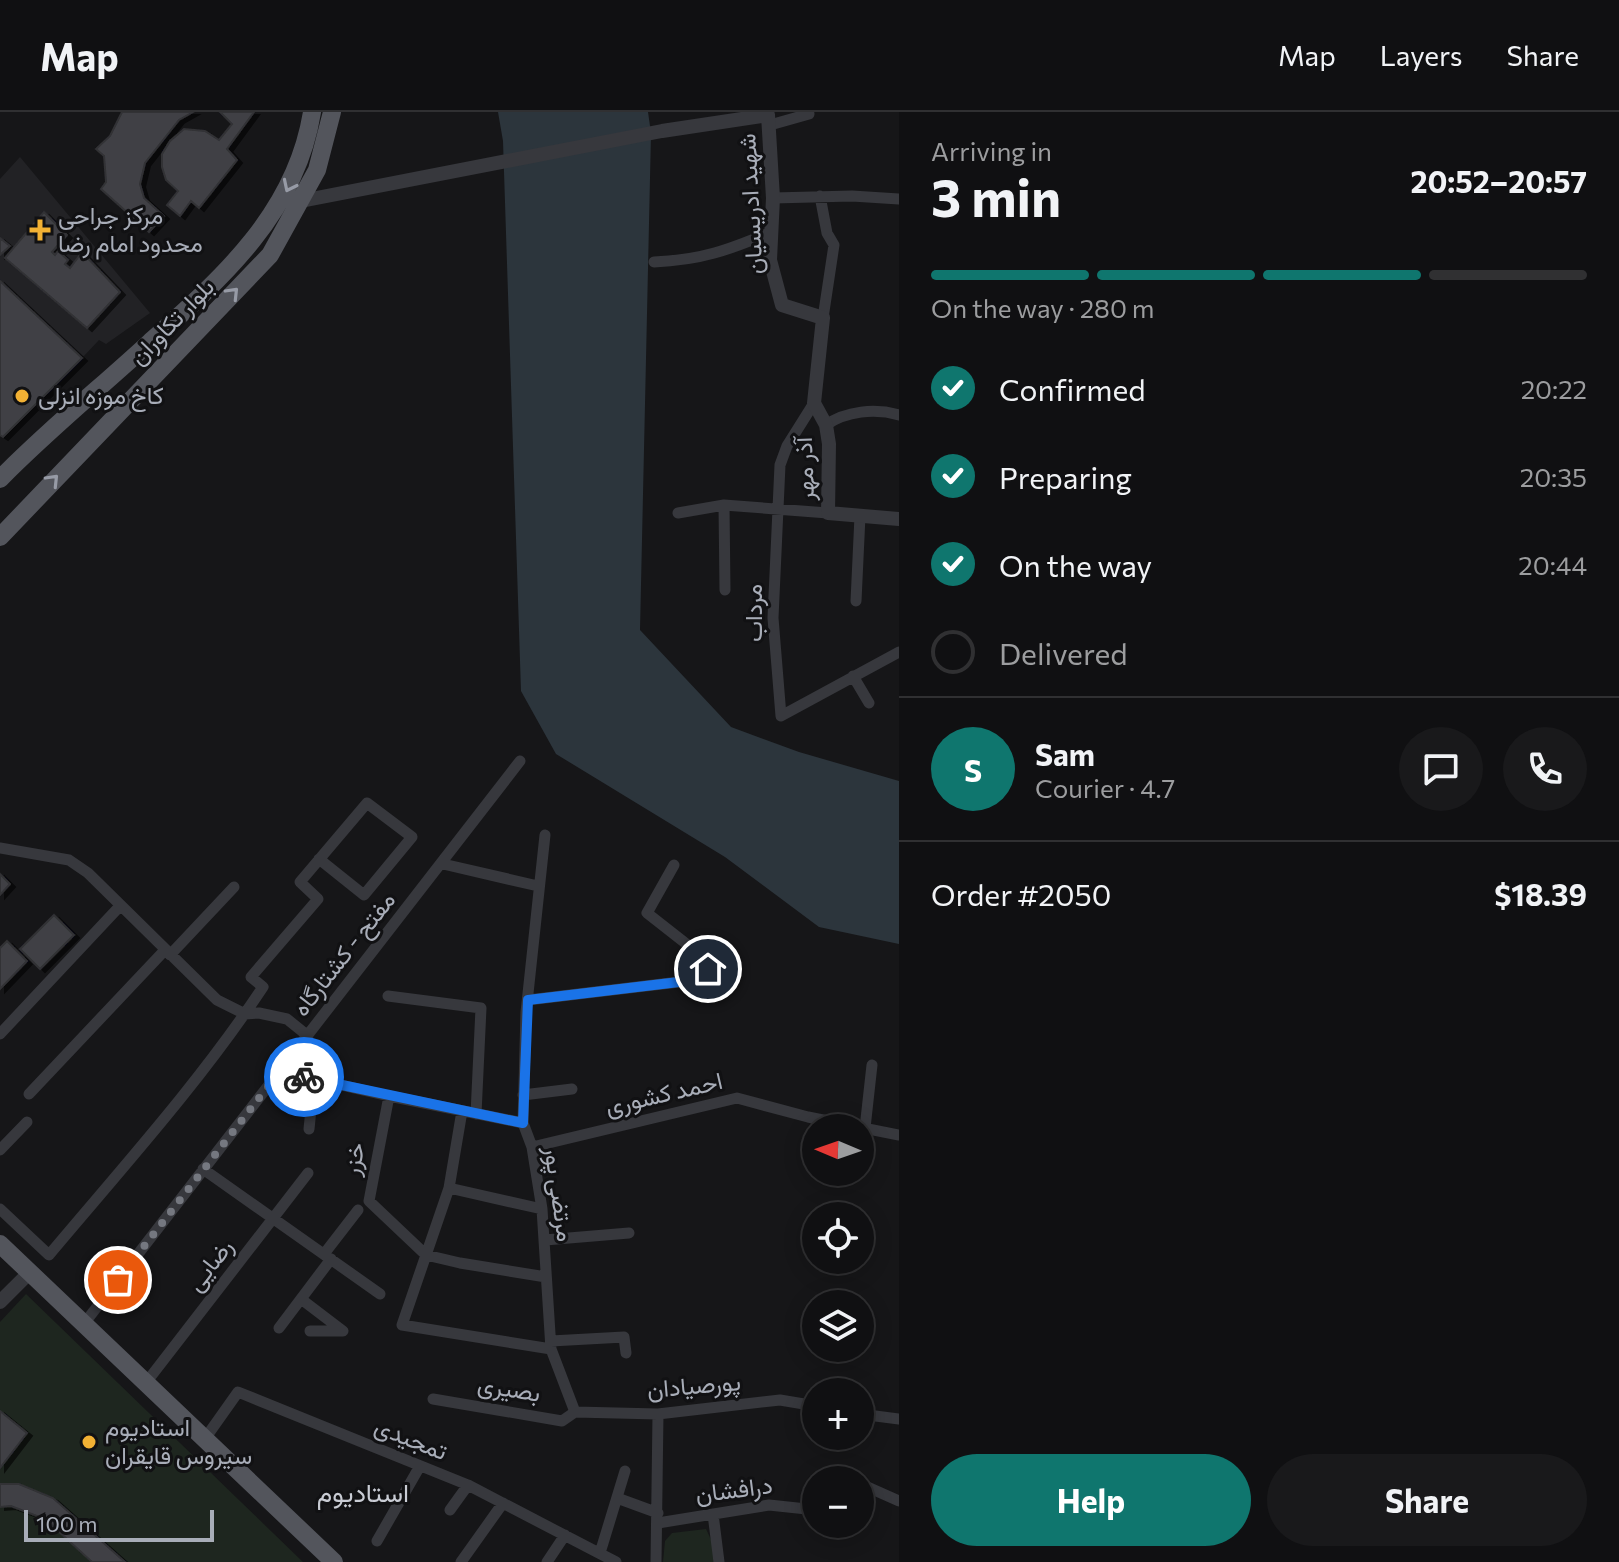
<!DOCTYPE html>
<meta charset="utf-8">
<style>
:root{--surface:#101012;--page:#19191b;--text:#f1f3f6;--muted:#9c9d9f;--line:#303032;--accent:#0f766e}
body{margin:0;font-family:Commissioner,Vazirmatn,sans-serif;background:var(--page);color:var(--text);height:100vh;display:flex;flex-direction:column;font-size:30px;white-space:nowrap}
*{box-sizing:border-box;margin:0}
p{font-size:26px;color:var(--muted)}
.icon{flex:none;width:44px;height:44px;fill:none;stroke:currentColor;stroke-width:2;stroke-linecap:round;stroke-linejoin:round}
.map{position:relative;flex:1;overflow:hidden}
.sheet{display:flex;flex-direction:column;background:var(--surface);width:720px}
.sheet>*{flex:none}
.needle{width:52px;rotate:272deg}
.fabs{position:absolute;left:802px;top:1002px;display:grid;gap:16px}
.fabs a{display:grid;place-items:center;width:72px;height:72px;border-radius:50%;background:var(--surface);box-shadow:0 4px 20px #0003,0 0 0 2px var(--line);font-size:40px}
.scale{position:absolute;left:24px;bottom:20px;width:190px;box-sizing:border-box;padding-left:8px;border:4px solid #a8adb8;border-top:0;font-size:22px;line-height:28px;white-space:nowrap;color:#a8adb8;-webkit-text-stroke:6px #111113;paint-order:stroke}
.pin{position:absolute;display:grid;place-items:center;width:68px;height:68px;color:#fff;margin:-34px;border:4px solid #fff;border-radius:50%;box-shadow:0 2px 8px #0007}
.courier{position:absolute;display:grid;place-items:center;width:80px;height:80px;margin:-40px;border:6px solid #1a73e8;border-radius:50%;background:#fff;color:#222;box-shadow:0 2px 10px #0007}
.head em{font-style:normal;font-weight:700}
.head div{display:flex;flex-direction:column-reverse}
.head{display:flex;align-items:center;justify-content:space-between;height:136px;padding:0 32px}
h1{font-size:52px;font-weight:700;line-height:60px}
.bar{display:grid;grid-template-columns:repeat(4,1fr);gap:12px 8px;align-content:center;height:96px;padding:0 32px}
.bar i{height:10px;border-radius:6px;background:var(--line)}
.bar .active{background:var(--accent)}
.bar p{grid-column:span 4}
.line{display:flex;align-items:center;gap:20px;padding:0 32px;border-top:2px solid var(--line)}
.line div{flex:1}
.round{display:grid;place-items:center;flex:none;width:84px;height:84px;border-radius:42px;background:var(--page)}
ol{padding:0 32px;list-style:none}
li{display:flex;align-items:center;gap:24px;height:88px}
li p{margin-inline-start:auto}
li .icon{padding:8px;border-radius:50%;background:var(--accent);color:#fff;stroke-width:4}
li:last-child{color:var(--muted)}
li i{width:44px;height:44px;border:4px solid var(--line);border-radius:50%}
.cta{display:flex;gap:16px;margin-top:auto;padding:16px 32px}
.cta a{flex:1;height:92px;border-radius:48px;background:var(--accent);color:#fff;font-size:32px;font-weight:700;line-height:92px;text-align:center}
.cta a+a{background:var(--page);color:var(--text)}
header{display:flex;align-items:center;gap:48px;box-sizing:border-box;height:112px;padding:0 40px;background:var(--surface);border-bottom:2px solid var(--line)}
header strong{font-size:38px}
nav{display:flex;gap:44px;margin-inline-start:auto;font-size:28px}
main{display:flex;flex:1;min-height:0}
.map>svg:first-child{display:block}
.built{fill:#222225}
.green{fill:#1e261f}
.water{fill:#2c353c}
.building{fill:#404145;stroke:#303034;stroke-width:2;filter:url(#shadow)}
.lines{fill:none;stroke-linecap:round;stroke-linejoin:round}
.minor{stroke:#37383d;stroke-width:11}
.tertiary{stroke:#37383d;stroke-width:14}
.primary{stroke:#53555c;stroke-width:18}
.oneway{stroke:#979ba6}
.done{stroke:#757880;stroke-width:8;stroke-dasharray:0 14.4}
.route{stroke:#1a73e8;stroke-width:10}
.poi-dot{fill:#f2b134;stroke:#111113;stroke-width:3}
.labels{text-anchor:middle;stroke-width:6;stroke-linejoin:round;paint-order:stroke}
.street-label{font-size:24px;fill:#a8adb8;stroke:#111113}
.poi-label{font-size:24px;fill:#a8adb8;stroke:#111113;text-anchor:start}
.neighbourhood-label{font-size:26px;fill:#c9ccd4;stroke:#111113}
</style>
<header>
<strong>Map</strong>
<nav><a>Map</a><a>Layers</a><a>Share</a></nav>
</header>
<main>
<div class="map">
<svg width="899" height="1450" viewBox="0 0 899 1450">
<defs>
<filter id="shadow"><feDropShadow dx="5" dy="3" stdDeviation="0" flood-color="#0009"/></filter>
</defs>
<rect width="100%" height="100%" fill="#161618"/>
<path class="built" d="M20,45L150,201L106,232L99,228L82,246L0,169V67Z"/>
<path class="green" d="M26,1182L303,1450H0V1210Z
M706,1417L716,1438L717,1450H663L665,1429L672,1421Z"/>
<path class="water" d="M498,0H648L651,21L640,518L731,615L799,640L899,669V832L819,815L725,745L556,642L521,579L503,29Z"/>
<path class="building" d="M122,0H193L179,8L145,51L140,72L144,86L164,104L149,120L101,77L106,70L104,44L96,37L110,24Z
M220,0H254L227,37L237,48L199,96L191,89L180,104L167,93L178,79L166,68L162,55V42L170,29L184,17L205,19L219,28L232,12Z
M44,100L67,123L52,140L55,143L58,139L68,148L65,152L70,156L82,140L120,180L87,216L5,146Z
M0,126L10,134L0,143Z
M0,169L82,246L3,325L0,323Z
M0,762L10,772L0,783Z
M54,803L74,823L40,857L20,837Z
M7,829L27,849L0,877V836Z
M0,1299L27,1321L0,1356Z
M0,1372H19L53,1386L125,1450H92L45,1407L11,1394L0,1395Z"/>
<g class="lines">
<path class="minor" d="M770,13L809,2
M820,84L827,121L834,133L823,206
M773,86L852,84L899,87
M654,150C701,148 729,138 771,120
M814,291L787,334L780,353L773,506L781,604L899,540
M826,313C846,299 875,296 899,303
M724,393L725,478
M678,401L724,393L828,401
M856,489L860,404
M853,564L869,591
M545,723L526,900L523,1011L532,1035L542,1097L551,1237L575,1300
M0,736L69,748L88,761L217,888L245,902L259,901L287,907L308,924
M443,752L538,774
M170,843L234,775
M388,884L481,896L476,1002
M528,888L704,867L708,857L698,841L647,801L674,753
M0,922L120,794
M280,959L389,984L523,1011
M29,982L165,838
M523,983L572,977
M389,984L369,1089L426,1143L460,1151L546,1165
M462,999L449,1076L402,1213L551,1237
M865,1016L872,953
M309,1017L314,967
M532,1035L737,986L808,1005L899,1023
M0,1038L27,1010
M203,1057L380,1182
M449,1076L542,1097
M0,1097L49,1143C122,1056 200,970 263,875L251,865L318,787L300,770L367,691L412,725L364,783L319,747
M545,1128L629,1121
M324,1142L358,1098
M301,1187L343,1219H310
M83,1213L520,649
M279,1216L331,1147
M551,1229L624,1225L626,1241
M145,1272L308,1061
M433,1287L562,1309L575,1300
M575,1300L658,1302L780,1288L816,1294
M860,1302L899,1307
M204,1328L238,1280L468,1373L616,1450
M617,1386L658,1401
M860,1388L863,1373L899,1389
M450,1398L468,1373
M713,1402L719,1450
M658,1411L769,1393L816,1398
M377,1429L420,1354
M600,1441L625,1359
M461,1450L503,1391
M547,1450L565,1423
M656,1450L658,1302"/>
<path class="tertiary" d="M301,89L662,19L768,3L773,86L770,148L782,193L823,206L814,291L826,313L829,332L828,401L899,407
M0,1190L29,1161"/>
<path class="primary" d="M0,367C47,319 100,276 150,230C222,166 296,101 312,0
M0,425L270,143L317,58L332,0
M0,1132L334,1450"/>
</g>
<defs><path id="oneway-chevron" d="M-2-3.5L2.5 0L-2 3.5" fill="none" stroke-width="1.6" stroke-linecap="round" stroke-linejoin="round" transform="scale(2)"/></defs>
<g class="oneway">
<use href="#oneway-chevron" transform="translate(289 74) rotate(116)"/>
<use href="#oneway-chevron" transform="translate(233 181) rotate(-46)"/>
<use href="#oneway-chevron" transform="translate(53 368) rotate(-46)"/>
</g>
<g class="lines">
<path class="done" d="M118,1168L280,959L304,965"/>
<path class="route" d="M304,965L523,1011L528,888L704,867L708,857"/>
</g>
<g class="poi-dot">
<path d="M36 106h8v8h8v8h-8v8h-8v-8h-8v-8h8z"/>
<circle cx="22" cy="284" r="8"/>
<circle cx="89" cy="1330" r="8"/>
</g>
<g class="labels">
<g class="street-label">
<text transform="translate(751 92) rotate(-93)" y="8">شهید ادریسیان</text>
<text transform="translate(172 210) rotate(-46)" y="8">بلوار تکاوران</text>
<text transform="translate(805 357) rotate(-92)" y="8">آذر مهر</text>
<text transform="translate(754 501) rotate(-90)" y="8">مرداب</text>
<text transform="translate(344 842) rotate(-52)" y="8">مفتح - کشتارگاه</text>
<text transform="translate(664 982) rotate(-13)" y="8">احمد کشوری</text>
<text transform="translate(354 1047) rotate(-79)" y="8">خزر</text>
<text transform="translate(559 1082) rotate(82)" y="8">مرتضی پور</text>
<text transform="translate(210 1153) rotate(-52)" y="8">رضایی</text>
<text transform="translate(694 1274) rotate(-5)" y="8">پورصیادان</text>
<text transform="translate(509 1277) rotate(9)" y="8">بصیری</text>
<text transform="translate(411 1327) rotate(22)" y="8">تمجیدی</text>
<text transform="translate(734 1378) rotate(-7)" y="8">درافشان</text>
</g>
<g class="poi-label">
<text x="58" y="112">مرکز جراحی<tspan x="58" dy="28">محدود امام رضا</tspan></text>
<text x="38" y="292">کاخ موزه انزلی</text>
<text x="105" y="1324">استادیوم<tspan x="105" dy="28">سیروس قایقران</tspan></text>
</g>
<g class="neighbourhood-label">
<text x="363" y="1390">استادیوم</text>
</g>
</g>
</svg>
<div class="fabs">
<a><svg class="needle" viewBox="-14 -14 28 28"><path d="M0-13l5 13h-10z" fill="#e53935"/><path d="M0 13l5-13h-10z" fill="#9c9d9f"/></svg></a>
<a><svg class="icon" aria-label="locate" viewBox="0 0 24 24"><circle cx="12" cy="12" r="6"/><path d="M12 2v4M12 18v4M2 12h4M18 12h4"/></svg></a>
<a><svg class="icon" aria-label="layers" viewBox="0 0 24 24"><path d="M12 4l9 5-9 5-9-5zM3 14l9 5 9-5"/></svg></a>
<a>+</a>
<a>−</a>
</div>
<div class="scale">100 m</div>
<div class="pin" style="left:118px;top:1168px;background:#ea580c"><svg class="icon" aria-label="bag" viewBox="0 0 24 24"><path d="M5 8h14l-1 12H6zM9 8a3 3 0 0 1 6 0"/></svg></div>
<div class="pin" style="left:708px;top:857px;background:#1f2937"><svg class="icon" aria-label="home" viewBox="0 0 24 24"><path d="M3 11l9-7 9 7M6 9v11h12V9"/></svg></div>
<div class="courier" style="left:304px;top:965px"><svg class="icon" aria-label="bike" viewBox="0 0 24 24"><circle cx="6" cy="16" r="4"/><circle cx="18" cy="16" r="4"/><path d="M6 16l4-8h5l3 8M10 8l3 8H6M13 5h3"/></svg></div>
</div>
<section class="sheet">
<div class="head"><div><h1>3 min</h1><p>Arriving in</p></div><em>20:52–20:57</em></div>
<div class="bar"><i class="active"></i><i class="active"></i><i class="active"></i><i></i><p>On the way · 280 m</p></div>
<ol>
<li><svg class="icon" aria-label="check" viewBox="0 0 24 24"><path d="M5 12l5 5 9-10"/></svg>Confirmed<p>20:22</p></li>
<li><svg class="icon" aria-label="check" viewBox="0 0 24 24"><path d="M5 12l5 5 9-10"/></svg>Preparing<p>20:35</p></li>
<li><svg class="icon" aria-label="check" viewBox="0 0 24 24"><path d="M5 12l5 5 9-10"/></svg>On the way<p>20:44</p></li>
<li><i></i>Delivered</li>
</ol>
<div class="line" style="height:144px"><b class="round" style="background:var(--accent);color:#fff">S</b><div><b>Sam</b><p>Courier · 4.7</p></div><a class="round"><svg class="icon" aria-label="chat" viewBox="0 0 24 24"><path d="M4 5h16v11H9l-5 4z"/></svg></a><a class="round"><svg class="icon" aria-label="phone" viewBox="0 0 24 24"><path d="M5 4h4l2 5-3 2q2 4 5 5l2-3 5 2v4C11 20 4 13 5 4z"/></svg></a></div>
<div class="line" style="height:104px"><div>Order #2050</div><b>$18.39</b></div>
<div class="cta"><a>Help</a><a>Share</a></div>
</section>
</main>
